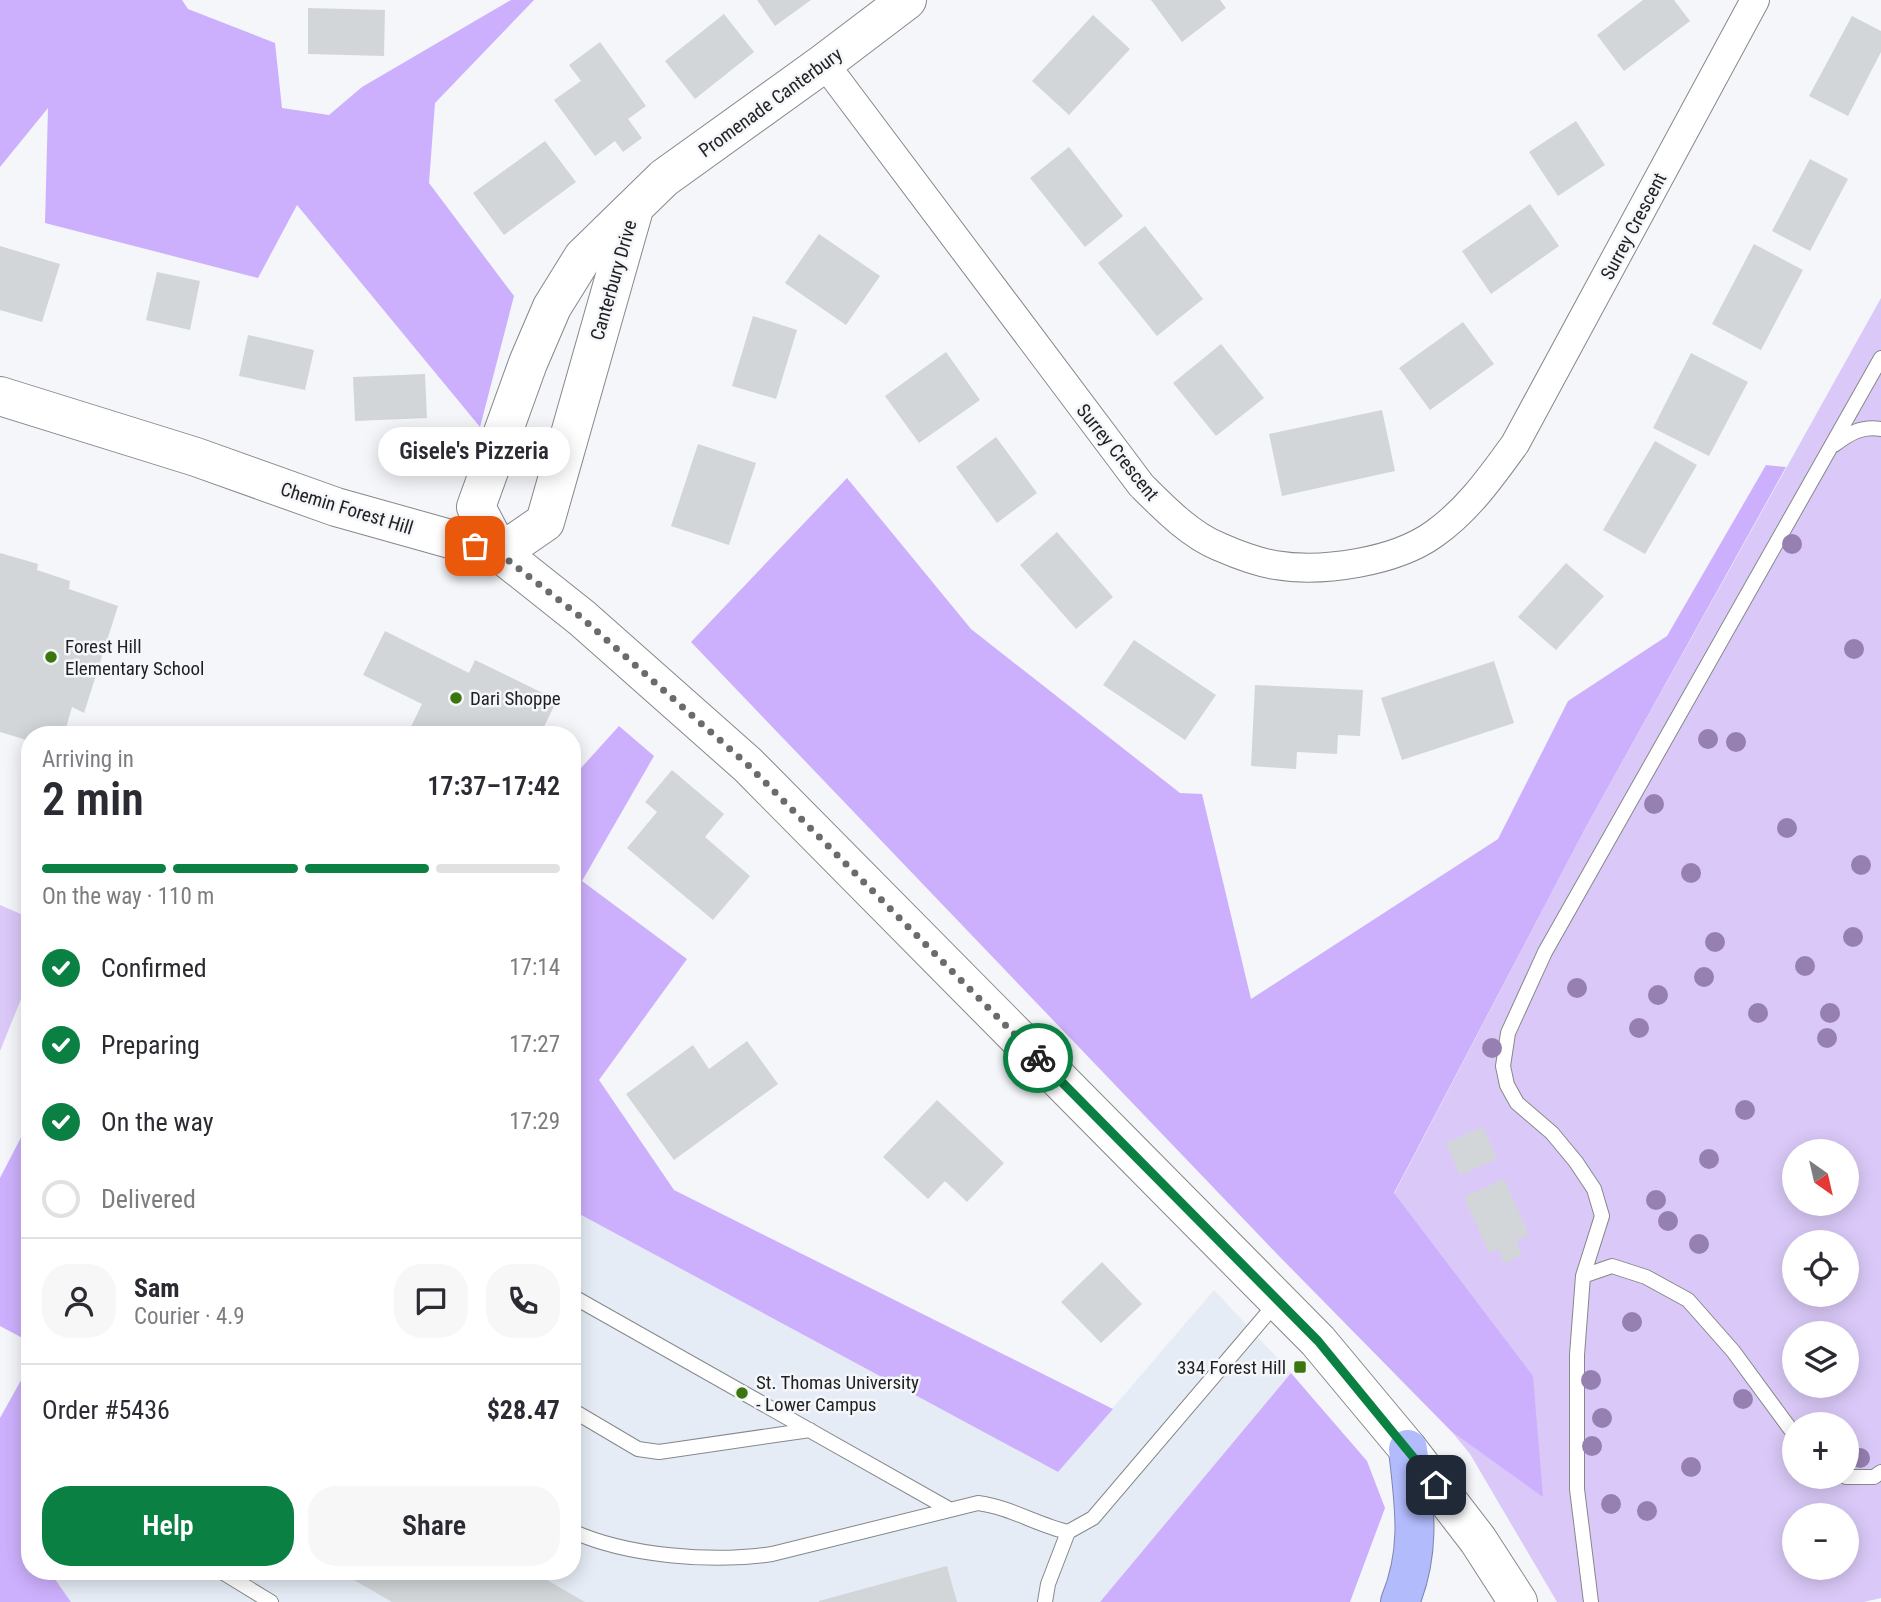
<!DOCTYPE html>
<meta charset="utf-8">
<style>
:root{--surface:#fff;--page:#f7f7f7;--text:#2b2b33;--muted:#7c7c81;--line:#e1e1e2;--accent:#0b8043}
body{margin:0;font-family:"Roboto Condensed",sans-serif;background:var(--page);color:var(--text);height:100vh;display:flex;flex-direction:column;font-size:26px;white-space:nowrap}
*{box-sizing:border-box;margin:0}
p{font-size:23px;color:var(--muted)}
.icon{flex:none;width:38px;height:38px;fill:none;stroke:currentColor;stroke-width:2;stroke-linecap:round;stroke-linejoin:round}
.map{position:relative;flex:1;overflow:hidden}
.panel{position:absolute;left:21px;top:726px;width:560px;height:854px;display:flex;flex-direction:column;background:var(--surface);border-radius:28px;box-shadow:0 4px 18px #0003}
.panel>*{flex:none}
.needle{width:46px;rotate:146deg}
.buttons{position:absolute;left:1782px;top:1139px;display:grid;gap:14px}
.buttons a{display:grid;place-items:center;width:77px;height:77px;border-radius:50%;background:var(--surface);box-shadow:0 4px 18px #0003;font-size:35px}
.pin{position:absolute;display:grid;place-items:center;width:60px;height:60px;color:#fff;margin:-30px;border-radius:14px;box-shadow:0 4px 10px #0006}
.courier{position:absolute;display:grid;place-items:center;width:70px;height:70px;margin:-35px;border:5px solid #0b8043;border-radius:50%;background:#fff;color:#222;box-shadow:0 2px 9px #0007}
.bubble{position:absolute;height:49px;border-radius:24px;background:var(--surface);box-shadow:0 4px 18px #0003;font-size:23px;font-weight:600;line-height:49px;text-align:center}
.head em{font-style:normal;font-weight:600}
.head div{display:flex;flex-direction:column-reverse}
.head{display:flex;align-items:center;justify-content:space-between;height:119px;padding:0 21px}
h1{font-size:46px;font-weight:600;line-height:52px}
.bar{display:grid;grid-template-columns:repeat(4,1fr);gap:10px 7px;align-content:center;height:84px;padding:0 21px}
.bar i{height:9px;border-radius:5px;background:var(--line)}
.bar .current{background:var(--accent)}
.bar p{grid-column:span 4}
.line{display:flex;align-items:center;gap:18px;padding:0 21px;border-top:2px solid var(--line)}
.line div{flex:1}
.round{display:grid;place-items:center;flex:none;width:74px;height:74px;border-radius:28px;background:var(--page)}
ol{padding:0 21px;list-style:none}
li{display:flex;align-items:center;gap:21px;height:77px}
li p{margin-inline-start:auto}
li .icon{padding:7px;border-radius:50%;background:var(--accent);color:#fff;stroke-width:4}
li:last-child{color:var(--muted)}
li i{width:38px;height:38px;border:4px solid var(--line);border-radius:50%}
.cta{display:flex;gap:14px;margin-top:auto;padding:14px 21px}
.cta a{flex:1;height:80px;border-radius:28px;background:var(--accent);color:#fff;font-size:28px;font-weight:600;line-height:80px;text-align:center}
.cta a+a{background:var(--page);color:var(--text)}
.map>svg:first-child{display:block}
.built{fill:#e5ecf5}
.green{fill:#dac9f8;fill-rule:evenodd}
.forest{fill:#cdb0fd}
.building{fill:#d3d6d8}
.lines{fill:none;stroke-linecap:round;stroke-linejoin:round}
.lane-casing{stroke:#86888a;stroke-width:16}
.street-casing{stroke:#86888a;stroke-width:30}
.secondary-casing{stroke:#86888a;stroke-width:40}
.highway-casing{stroke:#7f85af;stroke-width:40}
.lane{stroke:#fff;stroke-width:14}
.street{stroke:#fff;stroke-width:28}
.secondary{stroke:#fff;stroke-width:38}
.highway{stroke:#b2bbfc;stroke-width:38}
.tree{fill:#9680b2}
.done{stroke:#6a6b6d;stroke-width:7;stroke-dasharray:0 12.6}
.route{stroke:#0b8043;stroke-width:9}
.poi-dot{fill:#3a760d;stroke:#f4f6f9;stroke-width:2.5}
.labels{text-anchor:middle;stroke-width:5;stroke-linejoin:round;paint-order:stroke}
.street-label{font-size:19px;fill:#1f2021;stroke:#f4f6f9}
.poi-label{font-size:19px;fill:#1f2021;stroke:#f4f6f9;text-anchor:start}
</style>
<div class="map">
<svg width="1881" height="1602" viewBox="0 0 1881 1602">
<rect width="100%" height="100%" fill="#f4f6f9"/>
<path class="built" d="M572,1210L1058,1472L1214,1290L1291,1373L1100,1602H71L50,1572H572Z"/>
<path class="green" d="M1881,298V1598L1864,1602H1557L1470,1454L1452,1432L1543,1496L1394,1194L1586,827ZM1794,1152H1846V1204H1794ZM1794,1242H1846V1295H1794ZM1794,1334H1846V1386H1794ZM1794,1424H1846V1477H1794ZM1794,1516H1846V1568H1794Z
M0,905L30,918V977L0,1051Z"/>
<path class="forest" d="M0,0H182L188,9L275,43L282,108L329,115L362,87L511,0H534L435,103L429,183L514,296L480,427L297,205L258,278L45,223L48,108L0,167Z
M1766,465L1786,467L1586,827L1394,1193L1533,1376L1543,1497L1452,1432L1277,1254L691,642L847,478L971,629L1180,793L1202,794L1251,999L1498,839L1568,701L1667,636Z
M619,726L654,756L582,881L687,959L599,1080L674,1190L1113,1409L1058,1472L572,1210V778Z
M30,1120V1342L0,1326V1178Z
M30,1364V1572H50L71,1602H0V1418Z
M1291,1373L1367,1461L1385,1508L1350,1602H1100Z"/>
<path class="building" d="M757,0H811L775,26Z
M1151,0H1220L1226,8L1182,42Z
M1643,0H1674L1690,21L1624,71L1597,35Z
M308,8L385,10L384,56L308,54Z
M724,14L754,52L695,99L665,61Z
M1093,15L1130,49L1069,115L1032,81Z
M1852,16L1881,31V52L1848,116L1809,96Z
M600,42L646,106L628,119L642,138L623,152L615,141L595,156L554,100L581,81L569,65Z
M1576,121L1605,165L1558,196L1529,152Z
M545,141L576,182L504,235L473,193Z
M1069,147L1123,216L1085,247L1030,178Z
M1810,159L1848,179L1810,251L1772,231Z
M1530,204L1559,246L1491,294L1462,251Z
M1145,226L1203,299L1157,336L1098,263Z
M819,234L880,276L846,325L785,283Z
M1754,244L1803,270L1761,350L1712,324Z
M0,246L60,264L42,322L0,310Z
M157,272L200,281L190,330L146,320Z
M753,316L797,330L776,399L732,386Z
M1463,322L1494,364L1430,410L1399,368Z
M248,335L314,350L305,390L239,376Z
M1221,344L1264,398L1216,436L1173,383Z
M946,352L980,400L919,443L885,396Z
M1691,353L1748,382L1709,456L1653,428Z
M425,374L427,418L355,421L353,377Z
M1382,410L1395,471L1282,496L1269,434Z
M996,437L1037,493L997,523L956,467Z
M1655,441L1697,465L1645,554L1603,530Z
M698,444L756,463L729,545L671,526Z
M1057,532L1113,597L1076,629L1020,565Z
M0,553L38,564L37,570L70,581L69,589L118,606L84,713L72,707L64,735H30V741L0,732Z
M1566,563L1604,596L1556,650L1518,617Z
M385,631L469,673L475,660L557,700L540,735H407L422,704L363,675Z
M1134,640L1216,695L1185,740L1103,685Z
M1494,661L1514,723L1402,760L1381,698Z
M1255,685L1363,690L1360,736L1338,735L1337,754L1297,752L1296,769L1251,766Z
M672,770L724,814L705,837L750,876L713,920L627,848L657,812L645,802Z
M747,1041L778,1084L674,1160L626,1094L693,1045L709,1069Z
M937,1100L1004,1163L967,1202L945,1181L928,1199L883,1157Z
M1483,1127L1497,1159L1460,1175L1446,1143Z
M1504,1179L1529,1235L1516,1241L1522,1255L1504,1263L1498,1249L1489,1253L1464,1197Z
M1102,1262L1142,1304L1101,1343L1061,1302Z
M947,1566L957,1602H819V1601Z
M340,1572H533L585,1602H392Z"/>
<g class="lines">
<defs>
<path id="lane" d="M1834,445C1850,433 1861,426 1881,429
M1583,1276L1612,1266L1646,1277L1688,1300L1733,1351L1794,1434
M572,1296L949,1509
M572,1410L638,1449L659,1452L810,1430
M1846,1477H1874L1881,1472
M572,1531C626,1556 713,1563 772,1554L978,1503C1010,1507 1037,1525 1068,1532L1093,1518L1277,1302
M222,1572L271,1602
M1045,1602L1048,1584L1068,1532
M1591,1602L1577,1489V1355L1583,1276L1602,1216L1594,1189L1576,1162L1552,1133L1517,1103L1507,1085L1503,1066L1508,1033L1545,952L1881,358"/>
<path id="street" d="M824,63L1141,485C1163,507 1190,535 1220,547C1236,554 1257,562 1275,565C1322,573 1395,562 1434,534C1468,510 1491,477 1515,444L1755,0"/>
<path id="secondary" d="M0,396L196,457L336,507L500,553L582,618L748,765L1318,1341L1408,1449L1478,1540L1518,1602
M500,553L476,507L528,363L552,307L583,257L664,178L824,63L907,0
M500,553L545,522L634,209"/>
<path id="highway" d="M1400,1602C1422,1549 1414,1504 1408,1449"/>
</defs>
<use href="#lane" class="lane-casing"/>
<use href="#street" class="street-casing"/>
<use href="#secondary" class="secondary-casing"/>
<use href="#highway" class="highway-casing"/>
<use href="#lane" class="lane"/>
<use href="#street" class="street"/>
<use href="#secondary" class="secondary"/>
<use href="#highway" class="highway"/>
</g>
<g class="tree">
<circle cx="1792" cy="544" r="10"/>
<circle cx="1854" cy="649" r="10"/>
<circle cx="1708" cy="739" r="10"/>
<circle cx="1736" cy="742" r="10"/>
<circle cx="1654" cy="804" r="10"/>
<circle cx="1787" cy="828" r="10"/>
<circle cx="1861" cy="865" r="10"/>
<circle cx="1691" cy="873" r="10"/>
<circle cx="1853" cy="937" r="10"/>
<circle cx="1715" cy="942" r="10"/>
<circle cx="1805" cy="966" r="10"/>
<circle cx="1704" cy="977" r="10"/>
<circle cx="1577" cy="988" r="10"/>
<circle cx="1658" cy="995" r="10"/>
<circle cx="1758" cy="1013" r="10"/>
<circle cx="1830" cy="1013" r="10"/>
<circle cx="1639" cy="1028" r="10"/>
<circle cx="1827" cy="1038" r="10"/>
<circle cx="1492" cy="1048" r="10"/>
<circle cx="1745" cy="1110" r="10"/>
<circle cx="1709" cy="1159" r="10"/>
<circle cx="1656" cy="1200" r="10"/>
<circle cx="1668" cy="1221" r="10"/>
<circle cx="1699" cy="1244" r="10"/>
<circle cx="1632" cy="1322" r="10"/>
<circle cx="1591" cy="1380" r="10"/>
<circle cx="1743" cy="1399" r="10"/>
<circle cx="1602" cy="1418" r="10"/>
<circle cx="1592" cy="1446" r="10"/>
<circle cx="1860" cy="1458" r="10"/>
<circle cx="1691" cy="1467" r="10"/>
<circle cx="1611" cy="1504" r="10"/>
<circle cx="1647" cy="1511" r="10"/>
</g>
<g class="lines">
<path class="done" d="M475,546L499,553L582,618L748,765L1038,1058"/>
<path class="route" d="M1038,1058L1318,1341L1436,1485"/>
</g>
<g class="poi-dot">
<circle cx="51" cy="657" r="7"/>
<circle cx="456" cy="698" r="7"/>
<rect x="1293" y="1360" width="14" height="14" rx="3.5"/>
<circle cx="742" cy="1393" r="7"/>
</g>
<g class="labels">
<g class="street-label">
<text transform="translate(770 102) rotate(-36)" y="7">Promenade Canterbury</text>
<text transform="translate(1633 226) rotate(-62)" y="7">Surrey Crescent</text>
<text transform="translate(613 280) rotate(-74)" y="7">Canterbury Drive</text>
<text transform="translate(1118 452) rotate(51)" y="7">Surrey Crescent</text>
<text transform="translate(347 508) rotate(17)" y="7">Chemin Forest Hill</text>
</g>
<g class="poi-label">
<text x="65" y="653">Forest Hill<tspan x="65" dy="22">Elementary School</tspan></text>
<text x="470" y="705">Dari Shoppe</text>
<text x="1286" y="1374" text-anchor="end">334 Forest Hill</text>
<text x="756" y="1389">St. Thomas University<tspan x="756" dy="22">- Lower Campus</tspan></text>
</g>
</g>
</svg>
<div class="buttons">
<a><svg class="needle" viewBox="-14 -14 28 28"><path d="M0-13l5 13h-10z" fill="#e53935"/><path d="M0 13l5-13h-10z" fill="#7c7c81"/></svg></a>
<a><svg class="icon" aria-label="locate" viewBox="0 0 24 24"><circle cx="12" cy="12" r="6"/><path d="M12 2v4M12 18v4M2 12h4M18 12h4"/></svg></a>
<a><svg class="icon" aria-label="layers" viewBox="0 0 24 24"><path d="M12 4l9 5-9 5-9-5zM3 14l9 5 9-5"/></svg></a>
<a>+</a>
<a>−</a>
</div>
<div class="pin" style="left:475px;top:546px;background:#ea580c"><svg class="icon" aria-label="bag" viewBox="0 0 24 24"><path d="M5 8h14l-1 12H6zM9 8a3 3 0 0 1 6 0"/></svg></div>
<div class="pin" style="left:1436px;top:1485px;background:#1f2937"><svg class="icon" aria-label="home" viewBox="0 0 24 24"><path d="M3 11l9-7 9 7M6 9v11h12V9"/></svg></div>
<div class="courier" style="left:1038px;top:1058px"><svg class="icon" aria-label="bike" viewBox="0 0 24 24"><circle cx="6" cy="16" r="4"/><circle cx="18" cy="16" r="4"/><path d="M6 16l4-8h5l3 8M10 8l3 8H6M13 5h3"/></svg></div>
<div class="bubble" style="left:378px;top:427px;width:192px">Gisele's Pizzeria</div>
<section class="panel">
<div class="head"><div><h1>2 min</h1><p>Arriving in</p></div><em>17:37–17:42</em></div>
<div class="bar"><i class="current"></i><i class="current"></i><i class="current"></i><i></i><p>On the way · 110 m</p></div>
<ol>
<li><svg class="icon" aria-label="check" viewBox="0 0 24 24"><path d="M5 12l5 5 9-10"/></svg>Confirmed<p>17:14</p></li>
<li><svg class="icon" aria-label="check" viewBox="0 0 24 24"><path d="M5 12l5 5 9-10"/></svg>Preparing<p>17:27</p></li>
<li><svg class="icon" aria-label="check" viewBox="0 0 24 24"><path d="M5 12l5 5 9-10"/></svg>On the way<p>17:29</p></li>
<li><i></i>Delivered</li>
</ol>
<div class="line" style="height:126px"><a class="round"><svg class="icon" aria-label="person" viewBox="0 0 24 24"><circle cx="12" cy="8" r="4"/><path d="M4 21q1-7 8-7t8 7"/></svg></a><div><b>Sam</b><p>Courier · 4.9</p></div><a class="round"><svg class="icon" aria-label="chat" viewBox="0 0 24 24"><path d="M4 5h16v11H9l-5 4z"/></svg></a><a class="round"><svg class="icon" aria-label="phone" viewBox="0 0 24 24"><path d="M5 4h4l2 5-3 2q2 4 5 5l2-3 5 2v4C11 20 4 13 5 4z"/></svg></a></div>
<div class="line" style="height:91px"><div>Order #5436</div><b>$28.47</b></div>
<div class="cta"><a>Help</a><a>Share</a></div>
</section>
</div>
